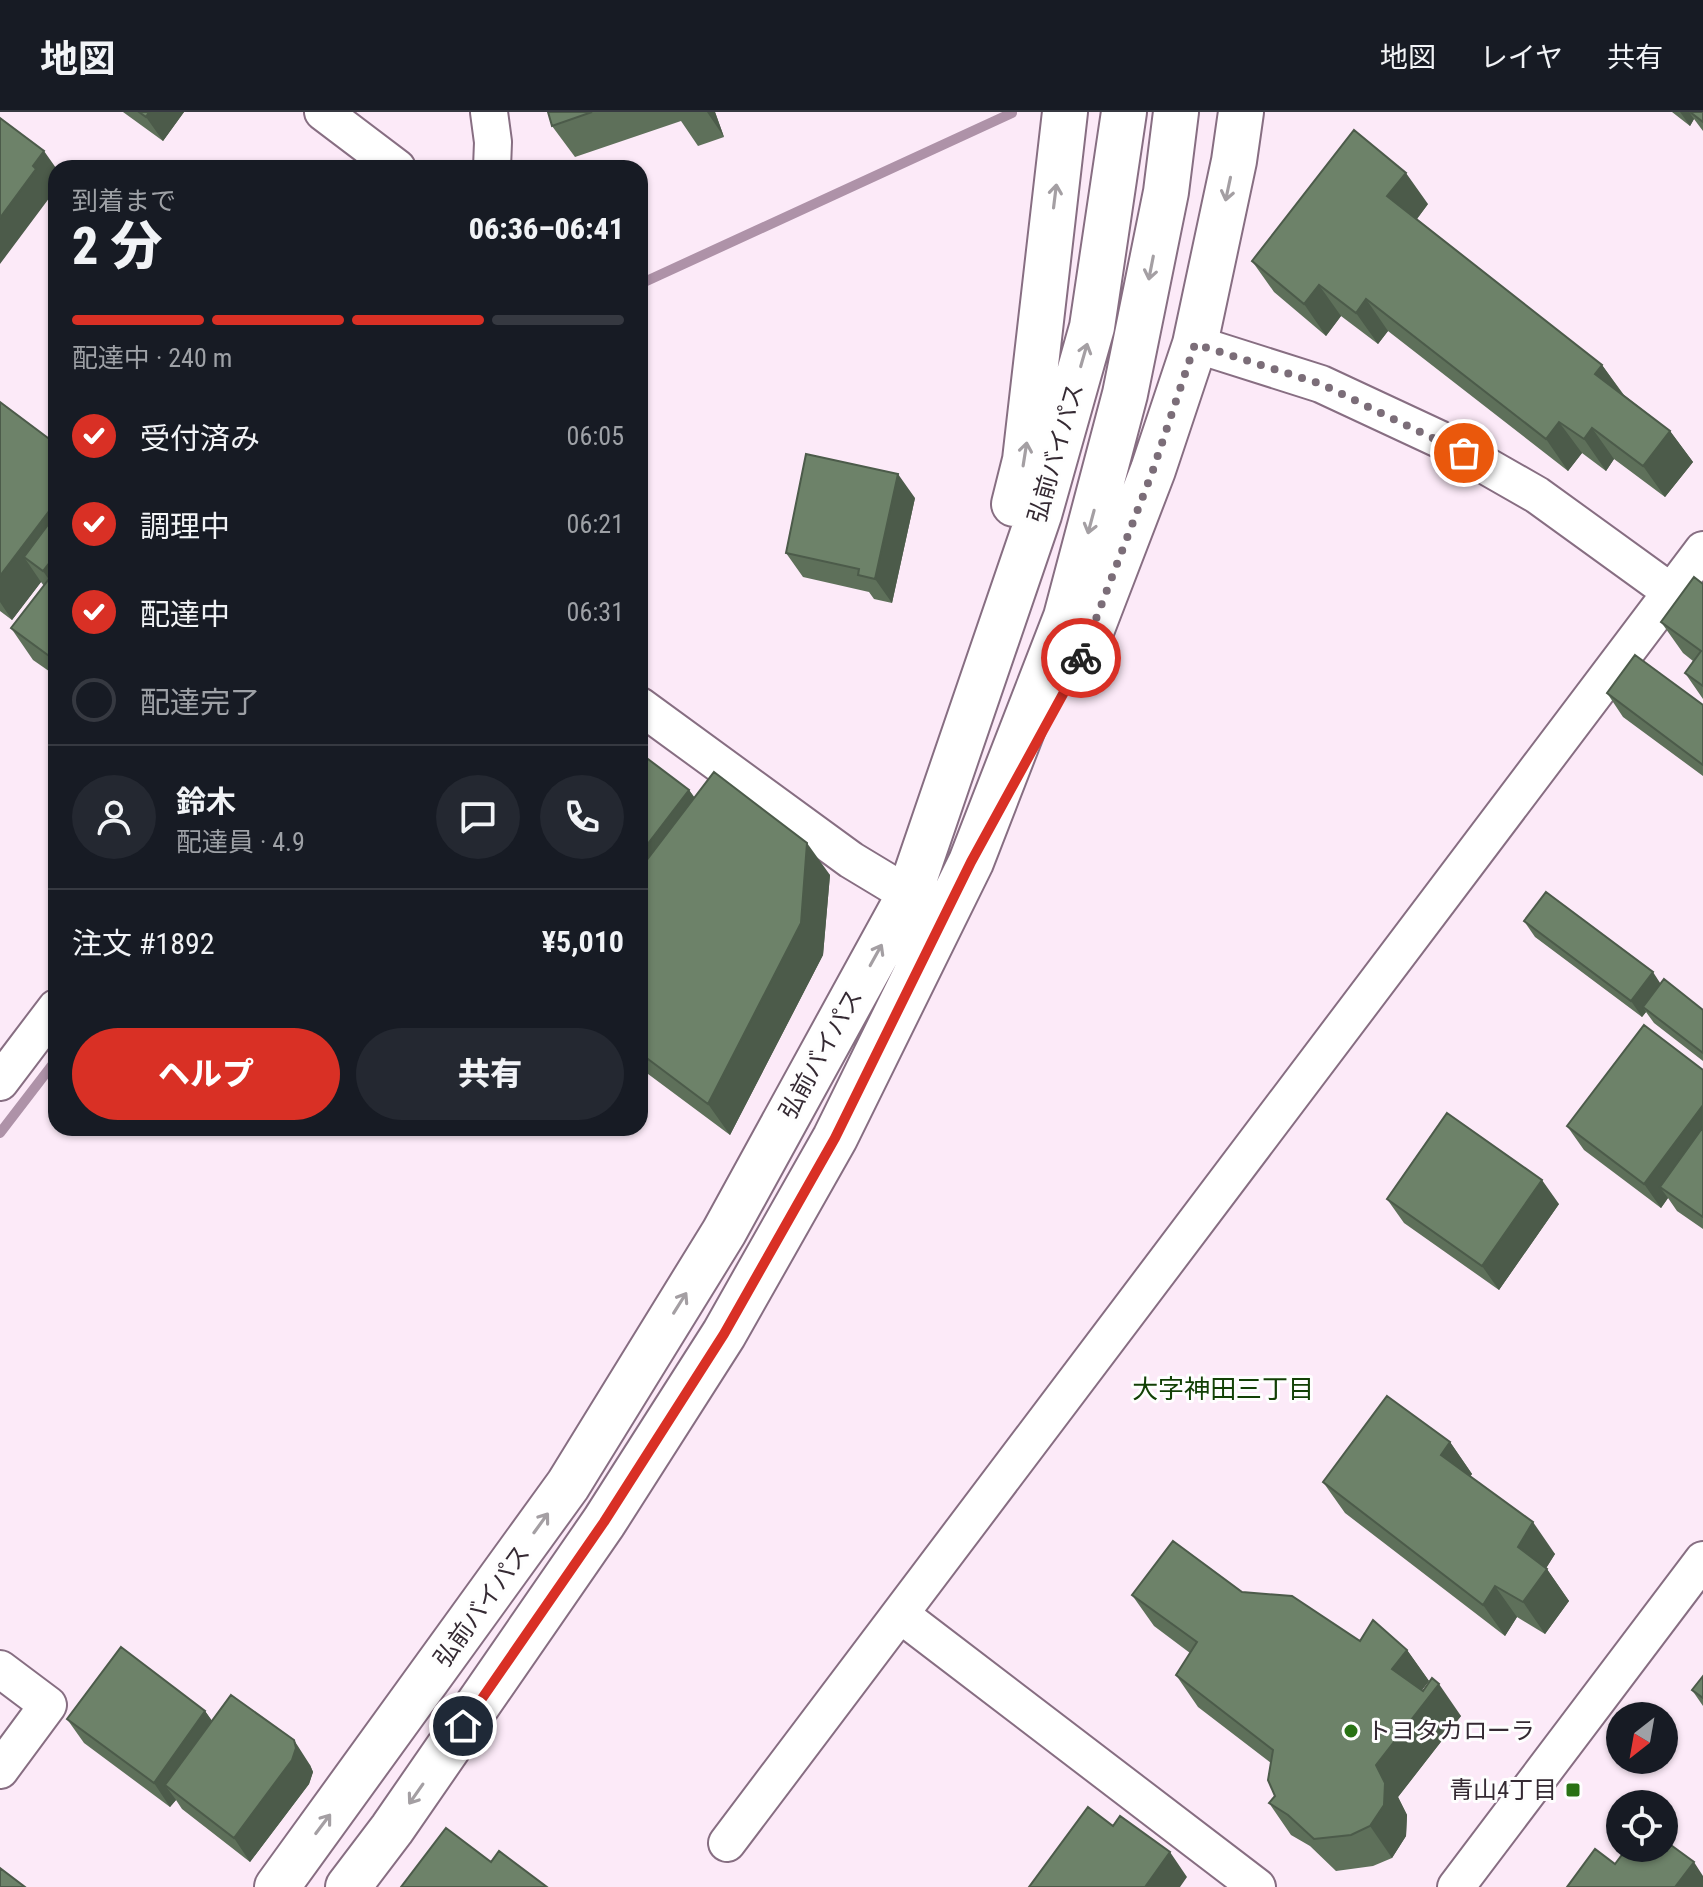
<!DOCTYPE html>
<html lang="ja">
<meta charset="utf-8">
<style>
:root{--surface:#171b24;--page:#242831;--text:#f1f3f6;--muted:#9ea1a6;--line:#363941;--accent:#d93025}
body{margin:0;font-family:"Roboto Condensed","Noto Sans JP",sans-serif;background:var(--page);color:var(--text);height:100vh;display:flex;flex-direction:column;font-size:30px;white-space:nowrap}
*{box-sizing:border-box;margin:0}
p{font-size:26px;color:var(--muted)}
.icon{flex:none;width:44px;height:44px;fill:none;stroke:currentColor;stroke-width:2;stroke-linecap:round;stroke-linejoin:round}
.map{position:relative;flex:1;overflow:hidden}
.sheet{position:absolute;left:48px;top:48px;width:600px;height:976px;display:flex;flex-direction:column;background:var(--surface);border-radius:24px;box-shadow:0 2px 6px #0004}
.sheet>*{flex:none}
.needle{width:52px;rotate:211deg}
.controls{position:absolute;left:1606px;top:1590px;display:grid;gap:16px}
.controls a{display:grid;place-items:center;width:72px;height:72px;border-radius:50%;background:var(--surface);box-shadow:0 2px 6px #0004;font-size:40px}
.pin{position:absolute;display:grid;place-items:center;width:68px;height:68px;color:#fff;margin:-34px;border:4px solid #fff;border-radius:50%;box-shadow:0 2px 8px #0007}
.courier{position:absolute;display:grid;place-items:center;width:80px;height:80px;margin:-40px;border:6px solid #d93025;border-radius:50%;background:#fff;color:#222;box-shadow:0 2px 10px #0007}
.head em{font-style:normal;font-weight:800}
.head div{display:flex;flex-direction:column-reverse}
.head{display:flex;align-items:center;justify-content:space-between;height:136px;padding:0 24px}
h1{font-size:52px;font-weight:800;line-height:60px}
.bar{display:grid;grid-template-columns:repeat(4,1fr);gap:12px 8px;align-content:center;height:96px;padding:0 24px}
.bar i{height:10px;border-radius:6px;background:var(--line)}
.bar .active{background:var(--accent)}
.bar p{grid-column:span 4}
.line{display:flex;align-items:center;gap:20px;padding:0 24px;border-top:2px solid var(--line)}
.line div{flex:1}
.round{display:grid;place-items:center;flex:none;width:84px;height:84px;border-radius:42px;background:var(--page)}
ol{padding:0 24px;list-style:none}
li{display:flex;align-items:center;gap:24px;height:88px}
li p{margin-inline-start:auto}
li .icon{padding:8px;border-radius:50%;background:var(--accent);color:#fff;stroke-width:4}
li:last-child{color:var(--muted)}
li i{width:44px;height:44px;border:4px solid var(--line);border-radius:50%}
.action{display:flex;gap:16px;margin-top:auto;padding:16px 24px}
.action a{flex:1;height:92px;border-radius:48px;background:var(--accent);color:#fff;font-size:32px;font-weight:800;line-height:92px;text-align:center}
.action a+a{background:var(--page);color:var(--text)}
header{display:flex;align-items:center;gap:48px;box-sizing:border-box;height:112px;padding:0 40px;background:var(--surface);border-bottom:2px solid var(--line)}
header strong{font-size:38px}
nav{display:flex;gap:44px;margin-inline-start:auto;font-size:28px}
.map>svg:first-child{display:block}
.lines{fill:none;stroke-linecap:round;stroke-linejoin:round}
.stream{stroke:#ae92a8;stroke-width:10}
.minor-casing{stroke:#876e82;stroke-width:40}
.highway-casing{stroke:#876e82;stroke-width:48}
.minor{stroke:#fff;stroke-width:36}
.highway{stroke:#fff;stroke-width:44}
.wall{fill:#5e705a}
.shaded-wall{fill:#4c5b4a}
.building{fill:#6d8269;stroke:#4c5b4a;stroke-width:2}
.oneway{stroke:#a49fa3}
.done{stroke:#7b6d78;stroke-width:8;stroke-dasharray:0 14.4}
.route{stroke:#d93025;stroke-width:10}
.poi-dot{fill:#297214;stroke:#fefefe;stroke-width:3}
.labels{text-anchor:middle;stroke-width:6;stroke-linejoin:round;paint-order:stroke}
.street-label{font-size:24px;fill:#352a33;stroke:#fefefe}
.poi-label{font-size:24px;fill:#352a33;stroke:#fefefe;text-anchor:start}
.neighbourhood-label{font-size:26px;fill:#124005;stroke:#fefefe}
</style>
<header>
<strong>地図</strong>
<nav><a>地図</a><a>レイヤ</a><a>共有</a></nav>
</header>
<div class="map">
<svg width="1703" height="1775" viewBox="0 0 1703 1775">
<rect width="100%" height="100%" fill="#fceaf8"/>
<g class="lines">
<path class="stream" d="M640,172L1012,1
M0,1021L56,948"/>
<defs>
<path id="minor" d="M323,0L397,56
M489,0L493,30L492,56
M1195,232L1321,272L1439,327L1537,383L1671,480
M640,594L851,748L909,783
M0,970L56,896
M901,1503L1257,1775
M0,1557L48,1593L0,1658
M727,1731L1703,438
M1456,1775L1703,1448"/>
<path id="highway" d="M1014,392L1025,348L1065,0
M1080,548L1153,358L1195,232L1234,49L1241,0
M277,1775L568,1373L724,1120L909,783L1039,403L1092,215L1124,0
M348,1775L392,1717L604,1410L724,1222L835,1026L971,750L1066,505L1125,282L1166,80L1176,0"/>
</defs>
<use href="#minor" class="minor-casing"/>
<use href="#highway" class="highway-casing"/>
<use href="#minor" class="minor"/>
<use href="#highway" class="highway"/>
</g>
<path class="wall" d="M123,0H184L163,29Z
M548,0H715L724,25L698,34L681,9L575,45L552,14Z
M1672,0H1703V19L1694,7L1690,14Z
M1428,92L1417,107L1602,253L1624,283L1670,319L1693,350L1665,385L1614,347L1606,359L1582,341L1568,359L1388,219L1378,232L1341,204L1326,224L1274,180L1252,149Z
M0,290L56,332V564L33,548L11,516L44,474L41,470L12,508L0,499Z
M915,386L892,491L874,487L869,480L803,465L786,441Z
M1703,472V587L1685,561L1693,549L1683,541L1661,510Z
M1607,581L1703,593V664L1623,605Z
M640,650L689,678L695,686L830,763L823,843L730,1023L640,956Z
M1524,809L1661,872L1703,898V949L1654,911L1646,900L1642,905L1535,825Z
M1703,958V1117L1677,1099L1668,1086L1661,1096L1584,1038L1567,1014Z
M1387,1087L1559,1092L1499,1178L1404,1111Z
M1450,1330L1472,1362L1470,1364L1555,1442L1546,1456L1569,1489L1545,1522L1517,1505L1505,1524L1345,1401L1323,1370Z
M1242,1480L1360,1529L1407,1538L1429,1569L1422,1578L1461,1604L1398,1685L1407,1703L1406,1724L1392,1746L1373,1754L1336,1759L1310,1734L1291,1723L1269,1691L1275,1684L1271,1651L1198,1595L1176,1563L1190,1541L1154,1514L1132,1483Z
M1703,1564V1594L1692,1578Z
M205,1599L212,1609L310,1653L313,1660L309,1672L250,1750L182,1697L176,1688L170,1695L84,1631L67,1607Z"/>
<path class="shaded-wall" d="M149,0H184L163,29L146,5Z
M707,0H715L724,25Z
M1680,0H1689L1694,7L1690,14Z
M44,39L56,56V69L50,77L53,81L0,152V106L33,54Z
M1406,61L1428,92L1410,116L1387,84Z
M1319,173L1341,204L1326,224L1304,192Z
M1366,187L1388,219L1378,232L1356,201Z
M1602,253L1624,284L1595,262Z
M1559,310L1582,341L1568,359L1546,327Z
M1592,316L1614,347L1606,359L1584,327Z
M1670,319L1693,350L1665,385L1643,354Z
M898,362L915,386L892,491L875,467Z
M56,390V451L50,450L56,459V478L43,459L24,445L41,470L12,508L0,490V464Z
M689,678L700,694L640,757V742Z
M807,731L830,763L823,843L730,1023L708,992Z
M1653,860L1664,877L1643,895L1646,900L1642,905L1631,889Z
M1703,993V1040L1660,1075L1668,1086L1661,1096L1644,1072Z
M1542,1068L1559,1092L1499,1178L1482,1154Z
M1450,1330L1472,1362L1463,1374L1441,1343Z
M1533,1410L1555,1442L1540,1466L1518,1435Z
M1547,1457L1569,1489L1545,1522L1523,1490Z
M1495,1474L1517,1505L1505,1524L1483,1493Z
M1407,1538L1429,1569L1414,1588L1392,1557Z
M1439,1572L1461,1604L1398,1685L1407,1703L1406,1724L1392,1746L1370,1714L1376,1653Z
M205,1599L222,1623L165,1673L176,1688L170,1695L154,1671Z
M294,1628L310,1653L313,1660L309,1672L250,1750L234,1726Z
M1170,1740L1187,1765L1180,1775H1145Z
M1694,1750L1703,1764V1775H1675Z"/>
<path class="building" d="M139,0H149L146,5Z
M548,0H592L552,14Z
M1690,0H1703V10Z
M0,6L44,39L33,54L36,57L0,106Z
M1354,18L1406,61L1387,84L1602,253L1595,262L1670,319L1643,354L1592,316L1584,327L1559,310L1546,327L1366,187L1356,201L1319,173L1304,192L1252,149Z
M0,290L56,332V390L0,464Z
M806,342L898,362L875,467L858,463L859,457L786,441Z
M56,402V454L50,450L43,459L24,445Z
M56,458V549L11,516Z
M1694,465L1703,472V574L1685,561L1701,539L1661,510Z
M1635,543L1703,593V653L1607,581Z
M644,644L689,678L640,742V650Z
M714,660L807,731L801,811L708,992L640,941V757Z
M1546,780L1653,860L1631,889L1524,809Z
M1664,867L1703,898V941L1643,895Z
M1644,913L1703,958V993L1644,1072L1567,1014Z
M1447,1001L1542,1068L1482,1154L1387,1087Z
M1703,1015V1105L1660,1075Z
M1387,1284L1450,1330L1441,1343L1533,1410L1518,1435L1547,1457L1523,1490L1495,1474L1483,1493L1323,1370Z
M1173,1429L1242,1480L1292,1484L1360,1529L1373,1508L1407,1538L1392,1557L1423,1579L1432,1566L1439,1572L1376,1653L1385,1671L1384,1693L1370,1714L1351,1723L1314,1727L1288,1703L1269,1691L1275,1684L1268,1668L1273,1638L1176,1563L1197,1530L1132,1483Z
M121,1535L205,1599L154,1671L67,1607Z
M1703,1564V1586L1692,1578Z
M231,1583L294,1628L296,1636L292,1648L234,1726L165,1673Z
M1088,1695L1113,1714L1120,1704L1170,1740L1145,1775H1029Z
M446,1716L491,1750L499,1739L547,1775H401Z
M1664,1728L1694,1750L1675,1775H1567L1595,1737L1615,1752L1627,1736H1664Z
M0,1756L25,1775H0Z"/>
<defs><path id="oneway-shaft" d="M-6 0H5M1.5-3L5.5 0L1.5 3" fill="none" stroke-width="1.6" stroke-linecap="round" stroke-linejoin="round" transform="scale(2)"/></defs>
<g class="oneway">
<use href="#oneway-shaft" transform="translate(1228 77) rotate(102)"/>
<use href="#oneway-shaft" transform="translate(1055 84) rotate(-83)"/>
<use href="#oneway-shaft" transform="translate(1151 156) rotate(101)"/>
<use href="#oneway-shaft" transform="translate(1084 243) rotate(-74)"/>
<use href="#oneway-shaft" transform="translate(1025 342) rotate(-81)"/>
<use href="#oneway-shaft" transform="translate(1091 410) rotate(105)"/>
<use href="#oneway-shaft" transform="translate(876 843) rotate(-61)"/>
<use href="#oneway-shaft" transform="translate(680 1191) rotate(-58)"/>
<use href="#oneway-shaft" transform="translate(541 1411) rotate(-54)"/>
<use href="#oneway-shaft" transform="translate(416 1682) rotate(125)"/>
<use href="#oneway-shaft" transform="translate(323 1712) rotate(-53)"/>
</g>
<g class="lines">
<path class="done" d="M1081,546L1153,358L1195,232L1321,272L1464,341"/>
<path class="route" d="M463,1614L604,1410L724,1222L835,1026L971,750L1074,562L1081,546"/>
</g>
<g class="poi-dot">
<circle cx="1351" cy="1619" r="8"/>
<rect x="1565" y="1670" width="16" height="16" rx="4"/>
</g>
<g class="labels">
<g class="street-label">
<text transform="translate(1056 341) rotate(-74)" y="8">弘前バイパス</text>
<text transform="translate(821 942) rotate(-61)" y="8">弘前バイパス</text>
<text transform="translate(482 1494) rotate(-54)" y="8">弘前バイパス</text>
</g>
<g class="poi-label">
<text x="1367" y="1627">トヨタカローラ</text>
<text x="1557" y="1686" text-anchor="end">青山4丁目</text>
</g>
<g class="neighbourhood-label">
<text x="1223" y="1286">大字神田三丁目</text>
</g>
</g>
</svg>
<div class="controls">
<a><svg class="needle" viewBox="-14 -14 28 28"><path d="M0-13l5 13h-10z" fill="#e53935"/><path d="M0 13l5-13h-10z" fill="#9ea1a6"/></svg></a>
<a><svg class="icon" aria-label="locate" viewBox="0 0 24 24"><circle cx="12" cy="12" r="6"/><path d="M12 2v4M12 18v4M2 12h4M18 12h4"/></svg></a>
</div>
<div class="pin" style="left:1464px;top:341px;background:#ea580c"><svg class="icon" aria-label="bag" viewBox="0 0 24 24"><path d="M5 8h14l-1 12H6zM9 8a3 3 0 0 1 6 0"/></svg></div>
<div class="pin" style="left:463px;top:1614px;background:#1f2937"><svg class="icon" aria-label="home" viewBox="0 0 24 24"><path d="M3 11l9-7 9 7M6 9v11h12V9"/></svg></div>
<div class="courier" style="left:1081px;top:546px"><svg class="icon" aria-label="bike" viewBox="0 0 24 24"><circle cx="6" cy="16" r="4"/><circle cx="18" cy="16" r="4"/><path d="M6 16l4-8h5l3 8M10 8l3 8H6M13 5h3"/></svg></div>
<section class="sheet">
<div class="head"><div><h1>2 分</h1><p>到着まで</p></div><em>06:36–06:41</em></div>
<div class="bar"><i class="active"></i><i class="active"></i><i class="active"></i><i></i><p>配達中 · 240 m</p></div>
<ol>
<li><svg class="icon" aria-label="check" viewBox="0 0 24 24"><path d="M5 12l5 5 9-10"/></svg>受付済み<p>06:05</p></li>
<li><svg class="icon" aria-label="check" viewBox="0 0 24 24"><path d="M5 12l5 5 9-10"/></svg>調理中<p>06:21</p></li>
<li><svg class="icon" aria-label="check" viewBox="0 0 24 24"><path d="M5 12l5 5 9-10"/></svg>配達中<p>06:31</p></li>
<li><i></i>配達完了</li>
</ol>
<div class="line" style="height:144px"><a class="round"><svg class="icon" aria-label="person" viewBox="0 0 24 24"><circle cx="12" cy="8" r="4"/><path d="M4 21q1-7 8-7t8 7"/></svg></a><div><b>鈴木</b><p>配達員 · 4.9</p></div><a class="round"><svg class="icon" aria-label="chat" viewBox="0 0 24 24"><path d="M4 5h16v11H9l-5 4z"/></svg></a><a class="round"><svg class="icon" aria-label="phone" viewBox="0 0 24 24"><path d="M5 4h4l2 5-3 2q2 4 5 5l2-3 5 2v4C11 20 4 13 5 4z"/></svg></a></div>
<div class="line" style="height:104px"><div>注文 #1892</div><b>¥5,010</b></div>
<div class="action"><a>ヘルプ</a><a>共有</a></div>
</section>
</div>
